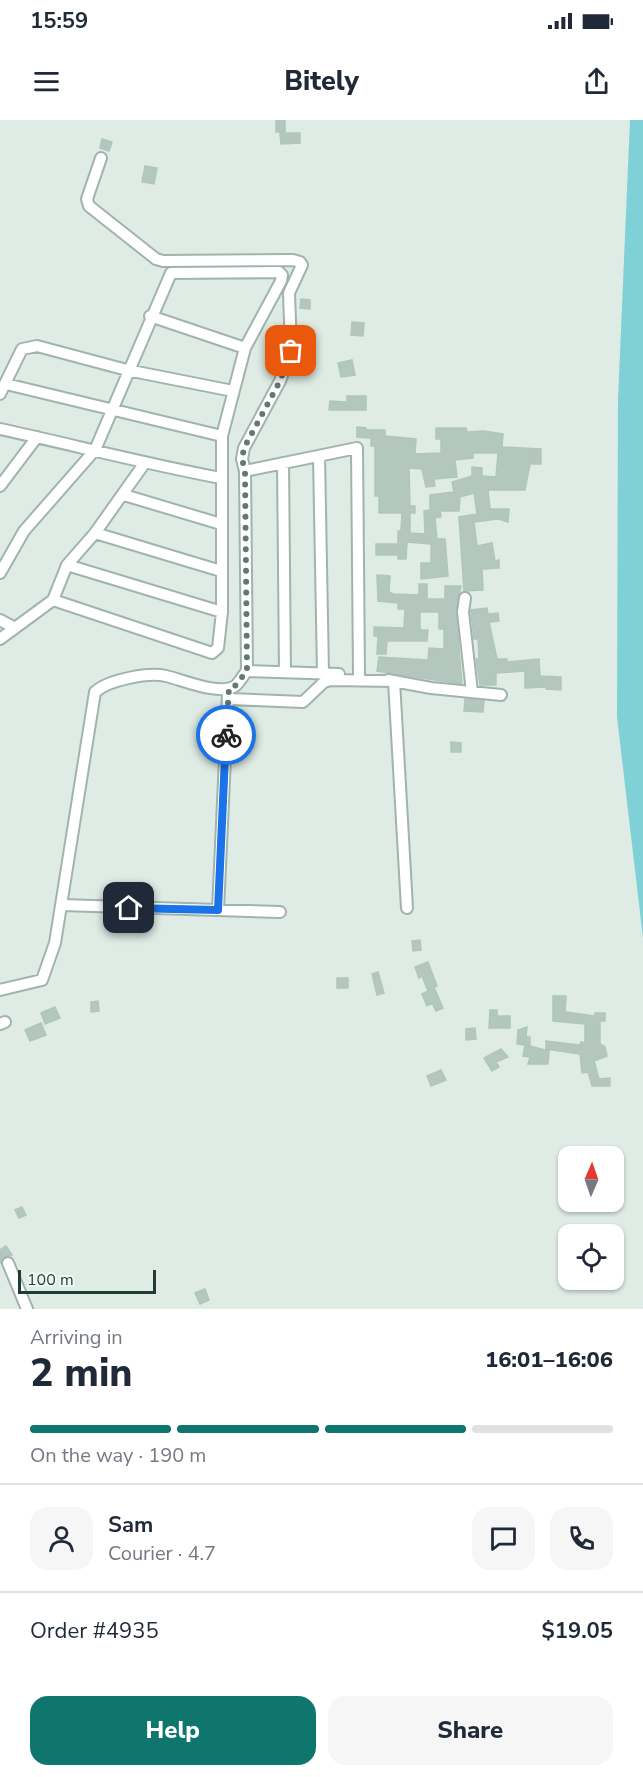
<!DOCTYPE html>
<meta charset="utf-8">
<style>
:root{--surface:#fff;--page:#f6f6f7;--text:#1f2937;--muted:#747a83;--line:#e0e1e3;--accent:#0f766e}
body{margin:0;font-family:"Nunito Sans",sans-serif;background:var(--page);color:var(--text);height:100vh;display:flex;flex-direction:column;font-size:22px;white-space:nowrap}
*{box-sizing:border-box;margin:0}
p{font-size:20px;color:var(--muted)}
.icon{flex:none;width:33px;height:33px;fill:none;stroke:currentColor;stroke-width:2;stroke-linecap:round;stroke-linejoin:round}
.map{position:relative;height:1189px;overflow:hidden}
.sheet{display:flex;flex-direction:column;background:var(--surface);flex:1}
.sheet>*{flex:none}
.needle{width:39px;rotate:2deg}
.tools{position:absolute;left:558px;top:1026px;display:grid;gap:12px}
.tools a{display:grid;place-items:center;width:66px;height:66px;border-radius:12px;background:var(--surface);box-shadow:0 2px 4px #0004;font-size:30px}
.scale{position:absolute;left:18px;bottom:15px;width:138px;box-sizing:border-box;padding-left:6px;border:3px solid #1e3d33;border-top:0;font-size:16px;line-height:21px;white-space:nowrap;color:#1e3d33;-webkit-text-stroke:4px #eff8f3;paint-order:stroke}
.pin{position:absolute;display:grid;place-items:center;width:51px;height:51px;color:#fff;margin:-26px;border-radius:12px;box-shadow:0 3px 9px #0006}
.courier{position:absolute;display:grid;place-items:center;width:60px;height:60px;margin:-30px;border:4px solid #1a73e8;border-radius:50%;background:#fff;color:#222;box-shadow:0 2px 8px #0007}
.head em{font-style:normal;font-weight:800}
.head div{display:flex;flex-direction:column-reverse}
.head{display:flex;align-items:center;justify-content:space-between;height:102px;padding:0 30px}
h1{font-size:39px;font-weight:800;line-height:45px}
.bar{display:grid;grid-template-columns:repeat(4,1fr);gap:9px 6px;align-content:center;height:72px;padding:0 30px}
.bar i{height:8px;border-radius:4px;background:var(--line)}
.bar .on{background:var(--accent)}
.bar p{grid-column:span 4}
.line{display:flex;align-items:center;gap:15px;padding:0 30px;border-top:2px solid var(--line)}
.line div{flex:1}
.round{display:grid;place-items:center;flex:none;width:63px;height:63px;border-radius:18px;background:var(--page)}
.button{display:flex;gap:12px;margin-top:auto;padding:12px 30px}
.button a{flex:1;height:69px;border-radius:18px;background:var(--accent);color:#fff;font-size:24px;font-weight:800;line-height:69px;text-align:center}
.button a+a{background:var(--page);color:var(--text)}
.status{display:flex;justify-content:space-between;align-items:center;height:42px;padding:0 30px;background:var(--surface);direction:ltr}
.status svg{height:16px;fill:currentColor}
header{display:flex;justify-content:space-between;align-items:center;height:78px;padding:0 30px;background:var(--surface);font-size:27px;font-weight:800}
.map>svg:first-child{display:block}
.water{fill:#80d0d8}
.building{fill:#b3c7be;stroke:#b0c6bc;stroke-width:1.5;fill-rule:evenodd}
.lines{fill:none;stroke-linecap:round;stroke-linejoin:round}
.street-casing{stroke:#a1b4ac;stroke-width:14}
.street{stroke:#fff;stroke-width:10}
.done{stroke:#617a71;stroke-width:6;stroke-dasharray:0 10.8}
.route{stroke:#1a73e8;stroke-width:8}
</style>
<div class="status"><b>15:59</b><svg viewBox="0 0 49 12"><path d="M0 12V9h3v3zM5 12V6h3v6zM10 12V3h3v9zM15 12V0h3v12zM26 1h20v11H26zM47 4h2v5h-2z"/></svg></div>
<header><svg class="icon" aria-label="menu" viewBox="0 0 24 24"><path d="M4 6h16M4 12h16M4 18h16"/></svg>Bitely<svg class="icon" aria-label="share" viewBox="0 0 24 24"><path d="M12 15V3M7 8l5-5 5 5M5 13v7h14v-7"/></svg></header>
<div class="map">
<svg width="643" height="1189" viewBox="0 0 643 1189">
<rect width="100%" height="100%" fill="#deece5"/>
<path class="water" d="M630,0H643V818L617,597L618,280Z"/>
<path class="building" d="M276,0H285V12H276Z
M280,13H300V23L281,24Z
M102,19L112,22L109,31L100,28Z
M145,46L157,48L154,64L142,62Z
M301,179L310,180V189L300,188Z
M352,202L364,203L363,216L351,215Z
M352,240L355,255L341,257L338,243Z
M347,276H366V290H329L330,281L347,282Z
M357,307L366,308V310H385V316L416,319L415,334L441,333V319H436V308H466L467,312L484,311L503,314L502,327L541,329V344H530L525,370H488L490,389H509L508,402L498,399L474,402L477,426L492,423L495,441L499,440V448L482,449L483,470L464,471L459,397L477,394L474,373L460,377L459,391H440L441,397L435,398L437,419H445L448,456L421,459V443H431V424L407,422L406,439H398V435H376V424H398V411H401L402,393H379V376H375V326H371V318L357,317ZM473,333H498L496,357L482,356V348L472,347V356L452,362L454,372L430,375V390L424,391L425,414L410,413V393H415V386H410L409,348L422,349L426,367L435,366L434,359L457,357L455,340L473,338Z
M377,455L390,456L389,472L393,474L419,475V464H427V479H445V466H461L456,493L462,564L377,551L379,537L428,540L429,528L444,529V509H439V492H420V510H428L427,521H387L386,534H377L378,516H374V507L404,508L405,489H398V483L378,481Z
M487,488L488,494L498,493L499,501L489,502L497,539H507V542L539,539L540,556L561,557V570L546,569V567L525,568V551L496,553V565H480L476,539H479L478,519H474L471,492V490Z
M465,579L484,581L483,592L464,591Z
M451,622L461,623V632H451Z
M420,820L421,830L413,831L412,821Z
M428,842L437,866L434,867L443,888L436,891L432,883L427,886L422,874L428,871L422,856L419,858L415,847Z
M378,852L384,873L377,875L372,854Z
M337,858H348V868H337Z
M553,876H566L565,892L595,896V893H605V901H600V924L605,927L607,936L594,941L599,959L610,958V966H592L588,952L582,953L580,934L546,929V921L580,925L581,922L585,923V904L553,901Z
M98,881L99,891L91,892V882Z
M55,887L60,898L45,904L41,893Z
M490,890H497V896H510V908H489Z
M41,903L46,915L30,921L25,910Z
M527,907L526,917H530V925H526L549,931L548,944H528L530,937L523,936L525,925L517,924L518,910Z
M475,908L476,919L466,920V909Z
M501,929L508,937L496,942L499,947L492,951L484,938Z
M441,950L446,960L431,966L427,956Z
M22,1087L26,1095L19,1098L15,1090Z
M6,1126L12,1135L5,1136L0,1143V1130Z
M205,1169L209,1180L200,1184L195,1173Z"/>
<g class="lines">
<defs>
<path id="street" d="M150,196L245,228
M6,264L222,316
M0,274L22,229L37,226L127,250L233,271
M0,309C74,325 146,344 221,358
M319,336L323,553
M283,343L285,552
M245,351L357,328L359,555
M0,366L37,317
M124,375L221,404
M95,413L221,451
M67,445L222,492
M0,453L24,411L95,330L171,153L279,152L282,155L281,161L245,228L222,316V492L218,528L212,533L53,480
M465,478L463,492L472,572
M0,500L15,508
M0,519L53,480L67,445L95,413L144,344
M247,551L339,554
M388,560L431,568L501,575
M228,579L303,582L324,562L331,560L394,561L407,788
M62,785L280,792
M218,790L228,574
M0,870L42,860L55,823L95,572C108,560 148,552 166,556C183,560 220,576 235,566C240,562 243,555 247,551L245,351L242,339L244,328L280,261L291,230L289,173L302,145L300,142L293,140L163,141L156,139L89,86L87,79L101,38
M0,904L5,902
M8,1143L27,1189"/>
</defs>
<use href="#street" class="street-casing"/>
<use href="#street" class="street"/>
</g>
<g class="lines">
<path class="done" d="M226,615L229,568L235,566L247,551L245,351L242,339L244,328L280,261L291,231"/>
<path class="route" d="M129,788L218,790L226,615"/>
</g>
</svg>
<div class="tools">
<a><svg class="needle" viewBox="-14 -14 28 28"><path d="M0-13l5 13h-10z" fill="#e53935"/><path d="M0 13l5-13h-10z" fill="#747a83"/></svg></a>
<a><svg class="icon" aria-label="locate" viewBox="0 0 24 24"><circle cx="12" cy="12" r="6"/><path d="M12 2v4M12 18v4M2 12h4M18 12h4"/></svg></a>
</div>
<div class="scale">100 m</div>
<div class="pin" style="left:291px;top:231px;background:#ea580c"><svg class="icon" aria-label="bag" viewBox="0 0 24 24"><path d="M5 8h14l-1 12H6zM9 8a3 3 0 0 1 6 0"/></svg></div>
<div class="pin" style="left:129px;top:788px;background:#1f2937"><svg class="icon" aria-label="home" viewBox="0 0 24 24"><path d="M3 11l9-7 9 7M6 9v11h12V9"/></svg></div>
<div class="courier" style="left:226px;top:615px"><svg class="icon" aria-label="bike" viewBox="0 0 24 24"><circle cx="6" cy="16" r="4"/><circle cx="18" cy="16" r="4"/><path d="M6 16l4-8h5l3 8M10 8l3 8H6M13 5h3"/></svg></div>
</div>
<section class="sheet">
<div class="head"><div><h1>2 min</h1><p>Arriving in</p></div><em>16:01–16:06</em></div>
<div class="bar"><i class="on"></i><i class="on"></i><i class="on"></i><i></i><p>On the way · 190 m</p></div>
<div class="line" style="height:108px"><a class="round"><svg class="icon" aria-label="person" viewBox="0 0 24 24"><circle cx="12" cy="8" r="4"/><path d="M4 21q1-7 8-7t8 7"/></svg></a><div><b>Sam</b><p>Courier · 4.7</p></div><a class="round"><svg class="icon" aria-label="chat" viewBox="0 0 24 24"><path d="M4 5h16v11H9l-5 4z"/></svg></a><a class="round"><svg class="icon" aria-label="phone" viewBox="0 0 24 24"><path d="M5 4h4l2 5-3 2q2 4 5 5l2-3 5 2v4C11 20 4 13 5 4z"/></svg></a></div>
<div class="line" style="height:78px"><div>Order #4935</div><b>$19.05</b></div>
<div class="button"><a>Help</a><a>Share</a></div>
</section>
